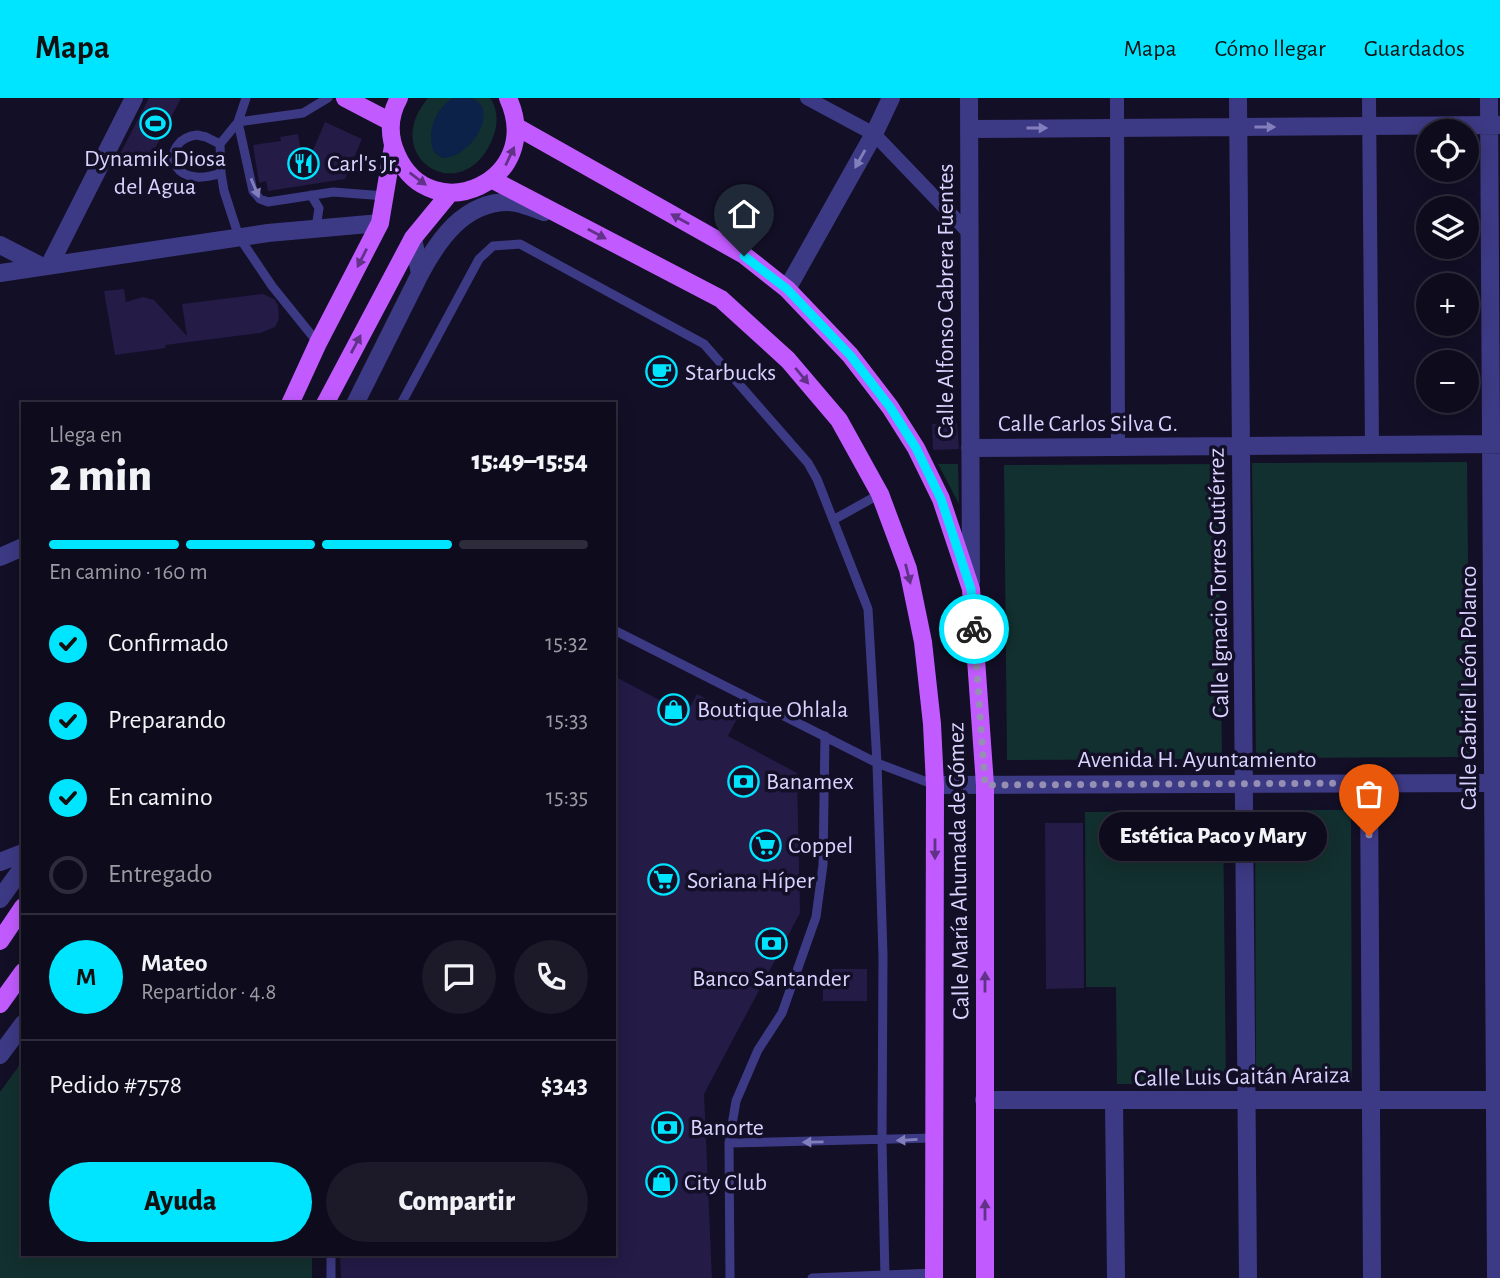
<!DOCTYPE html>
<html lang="es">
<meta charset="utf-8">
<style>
:root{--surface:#0e0b1c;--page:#1c1929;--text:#f1f3f6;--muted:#9b9ba3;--line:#2e2b3b;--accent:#00e5ff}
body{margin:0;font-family:"Alegreya Sans",sans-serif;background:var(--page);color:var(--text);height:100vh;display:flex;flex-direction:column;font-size:26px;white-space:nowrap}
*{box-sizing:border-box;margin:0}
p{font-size:23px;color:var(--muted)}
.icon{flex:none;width:38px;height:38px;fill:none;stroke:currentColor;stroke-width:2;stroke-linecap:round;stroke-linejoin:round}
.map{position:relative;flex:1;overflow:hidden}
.sheet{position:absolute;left:21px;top:304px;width:595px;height:854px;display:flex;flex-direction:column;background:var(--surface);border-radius:0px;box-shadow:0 4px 18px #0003,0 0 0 2px var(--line)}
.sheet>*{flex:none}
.fabs{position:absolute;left:1416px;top:21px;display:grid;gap:14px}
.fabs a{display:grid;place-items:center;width:63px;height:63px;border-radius:50%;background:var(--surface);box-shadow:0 4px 18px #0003,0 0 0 2px var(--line);font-size:35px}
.pin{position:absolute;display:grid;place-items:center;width:60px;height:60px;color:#fff;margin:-72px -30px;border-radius:50% 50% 50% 0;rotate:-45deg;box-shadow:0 0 7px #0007}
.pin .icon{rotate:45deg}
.courier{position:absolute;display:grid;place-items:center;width:70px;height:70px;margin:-35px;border:5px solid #00e5ff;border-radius:50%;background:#fff;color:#222;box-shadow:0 2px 9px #0007}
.bubble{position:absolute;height:49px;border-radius:24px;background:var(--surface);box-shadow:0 4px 18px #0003,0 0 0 2px var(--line);font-size:23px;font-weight:800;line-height:49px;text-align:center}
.overview em{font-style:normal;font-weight:800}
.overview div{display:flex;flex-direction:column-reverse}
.overview{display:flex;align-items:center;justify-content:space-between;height:119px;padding:0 28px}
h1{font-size:46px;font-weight:800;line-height:52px}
.bar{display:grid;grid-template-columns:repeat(4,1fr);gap:10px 7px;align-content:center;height:84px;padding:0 28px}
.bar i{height:9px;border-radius:5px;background:var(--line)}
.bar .selected{background:var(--accent)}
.bar p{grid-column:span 4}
.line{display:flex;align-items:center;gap:18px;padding:0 28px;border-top:2px solid var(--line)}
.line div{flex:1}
.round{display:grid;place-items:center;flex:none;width:74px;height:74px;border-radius:37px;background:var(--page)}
ol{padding:0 28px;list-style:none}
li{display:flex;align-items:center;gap:21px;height:77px}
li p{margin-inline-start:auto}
li .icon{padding:7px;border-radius:50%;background:var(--accent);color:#111;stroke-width:4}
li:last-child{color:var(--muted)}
li i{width:38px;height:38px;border:4px solid var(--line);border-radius:50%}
.primary-button{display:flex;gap:14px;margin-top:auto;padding:14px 28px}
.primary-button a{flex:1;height:80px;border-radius:42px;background:var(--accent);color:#111;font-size:28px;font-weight:800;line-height:80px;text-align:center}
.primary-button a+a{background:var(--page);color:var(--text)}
header{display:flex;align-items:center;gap:42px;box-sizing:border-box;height:98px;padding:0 35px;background:var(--accent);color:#111}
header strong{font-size:33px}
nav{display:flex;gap:38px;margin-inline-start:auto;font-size:24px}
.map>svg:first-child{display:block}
.green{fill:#12302f}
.water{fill:#0c2248}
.building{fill:#241b47}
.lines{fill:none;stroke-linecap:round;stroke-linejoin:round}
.service{stroke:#3d3a85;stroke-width:9}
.pedestrian{stroke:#3d3a85;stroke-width:14}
.minor{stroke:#3d3a85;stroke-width:18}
.tertiary{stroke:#3d3a85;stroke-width:18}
.primary{stroke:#c25bff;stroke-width:18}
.oneway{fill:#837fbc}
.oneway2{fill:#623188}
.done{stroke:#948fb3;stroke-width:7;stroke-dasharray:0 12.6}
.route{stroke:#00e5ff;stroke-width:9}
.labels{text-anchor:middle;stroke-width:7;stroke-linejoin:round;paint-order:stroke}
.poi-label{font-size:24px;fill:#d9d4ff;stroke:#130f26;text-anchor:start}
.street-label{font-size:24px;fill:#d9d4ff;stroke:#130f26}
</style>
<header>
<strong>Mapa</strong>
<nav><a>Mapa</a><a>Cómo llegar</a><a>Guardados</a></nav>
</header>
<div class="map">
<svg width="1500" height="1180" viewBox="0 0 1500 1180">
<rect width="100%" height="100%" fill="#130f26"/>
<path class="green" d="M428,0H454C433,12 430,32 434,54L443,60L459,55L472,44V1L470,0H490C499,12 498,28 492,42C462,112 378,59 428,0Z
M1467,364L1470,659L1256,660L1252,365Z
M938,366H958L959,406Z
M1218,366L1222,661L1007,662L1004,367Z
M1255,712H1351L1352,984H1256Z
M1223,713L1226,986H1117L1116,889H1086L1085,714Z
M23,962V1157H312V1180H0V994Z"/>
<path class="water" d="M453,0C458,0 466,0 471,0C502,11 470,60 443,60L434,54C426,34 435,11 453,0Z"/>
<path class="building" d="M149,0H181L145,70L120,56Z
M325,24L362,41L345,81L268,93L266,83L259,85L253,47L281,43L280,39L298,36L304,73Z
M124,191L126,204L143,199L154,202L187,238L182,206L263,196L274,201L278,207L279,221L275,229L260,235L165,247L166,250L115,257L104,193Z
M657,258L678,269L668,290L647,279Z
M957,325L959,351L933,352L932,326Z
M614,578L686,616L697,596L738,618L728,638L797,675L800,815L704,996L712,1180H341L340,1157H614Z
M1045,725H1083L1084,890L1046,891Z
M823,871H867V903H823Z"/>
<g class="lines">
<path class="service" d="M328,0L303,15L238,24L253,93L260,101L268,104L333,94L385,98
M197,37L206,39L220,46L221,75C166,94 160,41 197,37Z
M220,46L238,24L246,0
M221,75L224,93L239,139L272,188L318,245
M311,97L319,110L316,130
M401,306L479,161L493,148L520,146L704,246L808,365L817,381L868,511L877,665L883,858L882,1043L885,1180
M833,422L880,396
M614,532L877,665L935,687
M729,1045L933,1040
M331,1157V1180
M730,1180L729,1045L736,1003L758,952L782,915L816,819L823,767L825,638
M812,1180L934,1175"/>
<path class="pedestrian" d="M807,0L874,36L970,136
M1117,0L1118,349
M1369,0L1372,347"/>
<path class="minor" d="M969,0L971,484
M1238,0L1248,1180
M1489,0L1496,1180
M969,31L1500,27
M0,147L39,167
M50,166L134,0
M0,175L268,135L380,125
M420,176C438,142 464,104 508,104C519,104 533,110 544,114
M787,191L874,36L891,0
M355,306L420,176L413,140
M970,350L1500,346
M0,459L23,449
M1369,685L1372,1180
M0,764L23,755
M0,801L23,769
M0,957L23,926
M984,1002H1500
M1114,1003L1116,1180"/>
<path class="tertiary" d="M935,687L1500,685"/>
<path class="primary" d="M345,0L391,24
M399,0C389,18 388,38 397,57C431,133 546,83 508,0
M517,29L744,157L787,191L850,257L890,309L916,350L941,401L971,491L985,687V1180
M493,82L721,201L788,262L839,322L880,396L908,471L923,544L932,626L935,687L934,1180
M290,306L318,245L380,125L393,48
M325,306L413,140L450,95
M0,843L23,809
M0,906L23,874"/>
</g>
<defs><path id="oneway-solid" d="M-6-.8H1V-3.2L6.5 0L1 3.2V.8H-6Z" transform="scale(1.75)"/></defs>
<g class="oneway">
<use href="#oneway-solid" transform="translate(1265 29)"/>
<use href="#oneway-solid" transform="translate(1037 30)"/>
<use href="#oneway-solid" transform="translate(860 61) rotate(119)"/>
<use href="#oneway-solid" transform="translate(255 90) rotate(67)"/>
<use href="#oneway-solid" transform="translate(907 1042) rotate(177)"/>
<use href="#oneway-solid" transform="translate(813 1044) rotate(179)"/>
</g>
<g class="oneway2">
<use href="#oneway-solid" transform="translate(510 58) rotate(-65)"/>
<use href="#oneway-solid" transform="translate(418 81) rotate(37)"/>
<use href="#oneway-solid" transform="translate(680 121) rotate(-151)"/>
<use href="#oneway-solid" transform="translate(597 136) rotate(28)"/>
<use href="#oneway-solid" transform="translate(362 160) rotate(117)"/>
<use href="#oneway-solid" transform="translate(356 246) rotate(-62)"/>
<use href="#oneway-solid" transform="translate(802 278) rotate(50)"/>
<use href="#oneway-solid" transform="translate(908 476) rotate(76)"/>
<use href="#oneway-solid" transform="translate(935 751) rotate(90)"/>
<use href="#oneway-solid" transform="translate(985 884) rotate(-90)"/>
<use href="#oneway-solid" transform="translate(985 1112) rotate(-90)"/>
</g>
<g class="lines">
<path class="done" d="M974,531L985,687L1369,685V738"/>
<path class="route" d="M744,158L787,191L850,257L890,309L916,350L941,401L971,491L974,531"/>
</g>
<defs>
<symbol id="stadium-ring" viewBox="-11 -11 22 22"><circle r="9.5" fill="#130f26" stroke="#00e5ff" stroke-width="1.5"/><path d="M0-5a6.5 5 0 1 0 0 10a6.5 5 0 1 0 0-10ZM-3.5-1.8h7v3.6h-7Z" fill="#00e5ff"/></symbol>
<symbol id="restaurant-ring" viewBox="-11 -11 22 22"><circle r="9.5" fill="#130f26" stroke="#00e5ff" stroke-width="1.5"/><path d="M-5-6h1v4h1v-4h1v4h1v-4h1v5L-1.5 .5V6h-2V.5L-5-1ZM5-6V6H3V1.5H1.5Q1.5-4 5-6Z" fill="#00e5ff"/></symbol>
<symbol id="cafe-ring" viewBox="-11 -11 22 22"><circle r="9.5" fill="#130f26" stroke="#00e5ff" stroke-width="1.5"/><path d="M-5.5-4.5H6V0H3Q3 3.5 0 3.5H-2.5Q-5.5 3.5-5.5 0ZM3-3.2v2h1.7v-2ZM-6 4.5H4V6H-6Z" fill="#00e5ff"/></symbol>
<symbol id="shop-ring" viewBox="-11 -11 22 22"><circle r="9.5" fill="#130f26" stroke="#00e5ff" stroke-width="1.5"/><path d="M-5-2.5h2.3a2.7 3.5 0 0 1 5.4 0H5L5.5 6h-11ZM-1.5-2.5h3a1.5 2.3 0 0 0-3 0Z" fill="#00e5ff"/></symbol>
<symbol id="bank-ring" viewBox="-11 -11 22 22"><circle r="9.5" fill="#130f26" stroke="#00e5ff" stroke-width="1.5"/><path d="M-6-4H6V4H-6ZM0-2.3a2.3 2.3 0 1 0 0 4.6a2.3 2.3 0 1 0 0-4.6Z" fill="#00e5ff"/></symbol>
<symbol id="supermarket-ring" viewBox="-11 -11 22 22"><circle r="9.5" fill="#130f26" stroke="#00e5ff" stroke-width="1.5"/><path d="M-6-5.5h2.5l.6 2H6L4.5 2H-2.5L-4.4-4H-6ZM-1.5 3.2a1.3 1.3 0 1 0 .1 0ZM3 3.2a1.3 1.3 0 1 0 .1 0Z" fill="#00e5ff"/></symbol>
</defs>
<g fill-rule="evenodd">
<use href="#stadium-ring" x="138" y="8" width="35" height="35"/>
<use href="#restaurant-ring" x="286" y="48" width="35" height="35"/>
<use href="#cafe-ring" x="644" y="256" width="35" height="35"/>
<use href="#shop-ring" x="656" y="594" width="35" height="35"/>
<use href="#bank-ring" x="726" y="666" width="35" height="35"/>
<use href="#supermarket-ring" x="748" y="730" width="35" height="35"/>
<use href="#supermarket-ring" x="646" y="764" width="35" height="35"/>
<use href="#bank-ring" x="754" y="828" width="35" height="35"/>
<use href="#bank-ring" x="650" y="1012" width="35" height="35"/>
<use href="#shop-ring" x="644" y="1066" width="35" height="35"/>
</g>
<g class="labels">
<g class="poi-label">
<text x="155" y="68" text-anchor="middle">Dynamik Diosa<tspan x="155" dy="28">del Agua</tspan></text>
<text x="327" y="73">Carl's Jr.</text>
<text x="685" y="282">Starbucks</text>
<text x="697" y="619">Boutique Ohlala</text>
<text x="766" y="691">Banamex</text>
<text x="788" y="755">Coppel</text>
<text x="687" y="790">Soriana Híper</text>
<text x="771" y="888" text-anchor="middle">Banco Santander</text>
<text x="690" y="1037">Banorte</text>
<text x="684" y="1092">City Club</text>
</g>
<g class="street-label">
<text transform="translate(945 203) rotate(-90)" y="8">Calle Alfonso Cabrera Fuentes</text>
<text x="1088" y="333">Calle Carlos Silva G.</text>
<text transform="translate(1218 485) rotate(-91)" y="8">Calle Ignacio Torres Gutiérrez</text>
<text transform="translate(1468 590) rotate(-90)" y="8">Calle Gabriel León Polanco</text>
<text x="1197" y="669">Avenida H. Ayuntamiento</text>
<text transform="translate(958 773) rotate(-91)" y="8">Calle María Ahumada de Gómez</text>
<text transform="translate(1242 978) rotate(-1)" y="8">Calle Luis Gaitán Araiza</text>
</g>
</g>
</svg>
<div class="fabs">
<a><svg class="icon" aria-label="locate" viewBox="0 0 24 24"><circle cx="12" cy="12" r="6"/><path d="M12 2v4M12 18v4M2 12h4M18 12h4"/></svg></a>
<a><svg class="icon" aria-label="layers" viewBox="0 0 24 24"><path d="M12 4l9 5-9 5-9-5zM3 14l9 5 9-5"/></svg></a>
<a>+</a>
<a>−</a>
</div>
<div class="pin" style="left:1369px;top:738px;background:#ea580c"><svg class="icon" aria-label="bag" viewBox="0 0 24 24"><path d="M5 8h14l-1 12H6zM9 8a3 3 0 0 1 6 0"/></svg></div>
<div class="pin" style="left:744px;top:158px;background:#1f2937"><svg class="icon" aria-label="home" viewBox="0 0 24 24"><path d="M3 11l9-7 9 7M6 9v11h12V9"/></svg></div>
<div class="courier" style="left:974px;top:531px"><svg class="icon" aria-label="bike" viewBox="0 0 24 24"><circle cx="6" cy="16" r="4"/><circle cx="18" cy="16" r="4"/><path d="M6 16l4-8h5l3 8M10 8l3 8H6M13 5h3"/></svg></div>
<div class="bubble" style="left:1099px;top:714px;width:228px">Estética Paco y Mary</div>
<section class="sheet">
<div class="overview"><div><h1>2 min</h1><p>Llega en</p></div><em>15:49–15:54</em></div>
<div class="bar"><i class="selected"></i><i class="selected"></i><i class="selected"></i><i></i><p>En camino · 160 m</p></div>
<ol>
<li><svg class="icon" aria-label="check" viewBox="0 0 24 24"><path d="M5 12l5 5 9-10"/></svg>Confirmado<p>15:32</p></li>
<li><svg class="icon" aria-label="check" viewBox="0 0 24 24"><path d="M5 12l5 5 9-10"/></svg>Preparando<p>15:33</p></li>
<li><svg class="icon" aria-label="check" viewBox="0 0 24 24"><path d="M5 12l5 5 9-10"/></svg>En camino<p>15:35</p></li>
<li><i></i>Entregado</li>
</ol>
<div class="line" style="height:126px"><b class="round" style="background:var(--accent);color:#111">M</b><div><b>Mateo</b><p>Repartidor · 4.8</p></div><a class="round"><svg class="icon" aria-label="chat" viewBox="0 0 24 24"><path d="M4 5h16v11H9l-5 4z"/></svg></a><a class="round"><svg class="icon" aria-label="phone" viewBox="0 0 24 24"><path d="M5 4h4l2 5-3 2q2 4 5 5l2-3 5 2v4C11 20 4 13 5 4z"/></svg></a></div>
<div class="line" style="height:91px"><div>Pedido #7578</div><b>$343</b></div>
<div class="primary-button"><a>Ayuda</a><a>Compartir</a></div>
</section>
</div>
